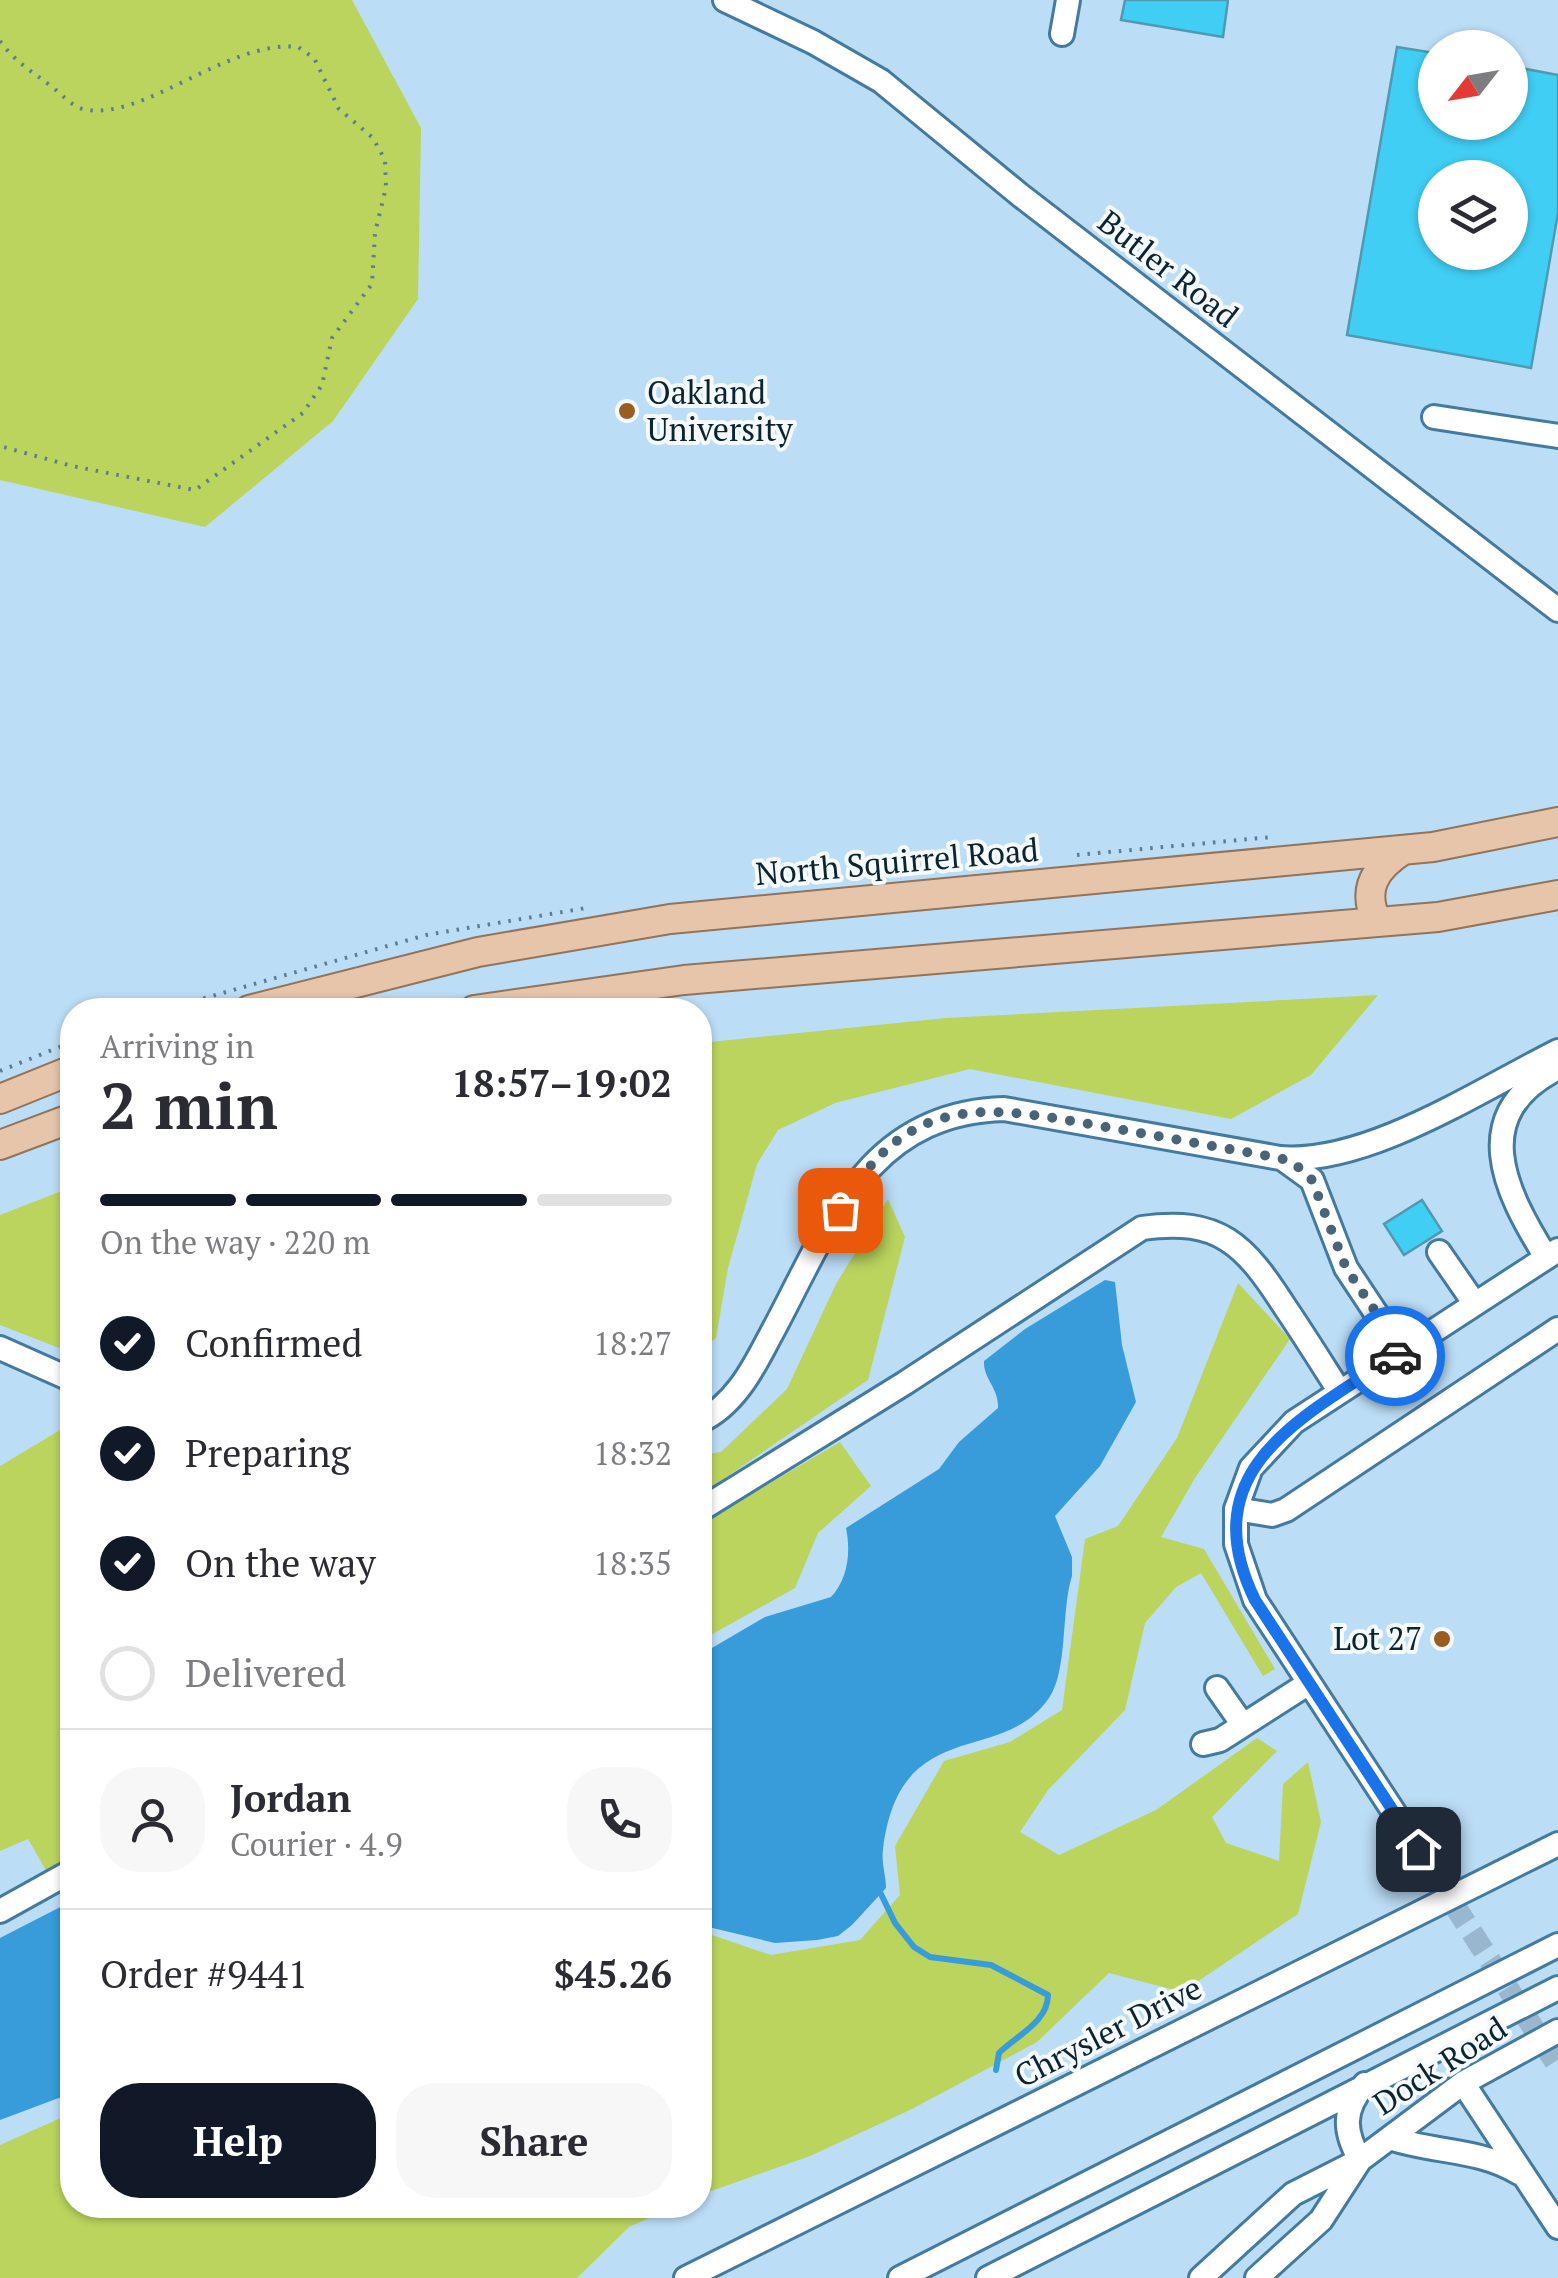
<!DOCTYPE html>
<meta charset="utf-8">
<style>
:root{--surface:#fff;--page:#f7f7f7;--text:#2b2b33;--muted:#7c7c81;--line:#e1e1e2;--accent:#111827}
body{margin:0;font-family:"PT Serif",serif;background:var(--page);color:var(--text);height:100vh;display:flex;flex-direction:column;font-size:38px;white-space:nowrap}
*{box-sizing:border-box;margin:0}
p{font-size:32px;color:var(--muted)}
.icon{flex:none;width:55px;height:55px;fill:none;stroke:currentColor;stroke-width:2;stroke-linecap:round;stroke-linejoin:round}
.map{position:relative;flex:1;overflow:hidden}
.sheet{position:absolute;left:60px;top:998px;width:652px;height:1220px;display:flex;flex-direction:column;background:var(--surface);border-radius:40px;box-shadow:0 2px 8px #0004}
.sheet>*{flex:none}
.needle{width:65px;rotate:239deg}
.controls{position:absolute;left:1418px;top:30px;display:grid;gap:20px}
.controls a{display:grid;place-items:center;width:110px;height:110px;border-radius:50%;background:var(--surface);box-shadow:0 2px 8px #0004;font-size:50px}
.pin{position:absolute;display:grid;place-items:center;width:85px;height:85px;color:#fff;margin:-42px;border-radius:20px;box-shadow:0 5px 15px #0006}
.courier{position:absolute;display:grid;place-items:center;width:100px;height:100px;margin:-50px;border:8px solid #1a73e8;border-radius:50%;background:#fff;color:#222;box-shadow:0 2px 12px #0007}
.head em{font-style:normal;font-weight:700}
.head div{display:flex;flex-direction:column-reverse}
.head{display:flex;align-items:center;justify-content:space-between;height:170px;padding:0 40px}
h1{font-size:65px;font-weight:700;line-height:75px}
.bar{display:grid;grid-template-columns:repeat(4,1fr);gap:15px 10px;align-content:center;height:120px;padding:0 40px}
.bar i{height:12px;border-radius:8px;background:var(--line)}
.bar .on{background:var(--accent)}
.bar p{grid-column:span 4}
.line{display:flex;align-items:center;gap:25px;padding:0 40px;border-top:2px solid var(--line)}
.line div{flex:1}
.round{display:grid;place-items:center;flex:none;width:105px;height:105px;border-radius:40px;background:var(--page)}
ol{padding:0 40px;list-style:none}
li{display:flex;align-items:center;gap:30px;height:110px}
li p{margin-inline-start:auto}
li .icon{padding:10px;border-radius:50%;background:var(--accent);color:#fff;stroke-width:4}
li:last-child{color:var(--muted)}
li i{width:55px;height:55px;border:5px solid var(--line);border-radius:50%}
.primary-button{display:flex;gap:20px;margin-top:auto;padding:20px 40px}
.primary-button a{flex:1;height:115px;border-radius:40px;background:var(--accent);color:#fff;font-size:40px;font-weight:700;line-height:115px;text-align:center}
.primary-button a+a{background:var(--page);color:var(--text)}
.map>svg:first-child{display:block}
.green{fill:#bad45e}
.water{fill:#379cd9}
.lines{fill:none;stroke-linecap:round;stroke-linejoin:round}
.stream{stroke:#379cd9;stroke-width:6}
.building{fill:#40cef4;stroke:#4f9ab1;stroke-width:2.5;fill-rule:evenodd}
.minor-tunnel{stroke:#99b8cf;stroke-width:22;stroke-dasharray:22 11;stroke-linecap:butt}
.minor-casing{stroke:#447a9f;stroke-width:28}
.major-casing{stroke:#90745b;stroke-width:32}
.path{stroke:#5f7b8f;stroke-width:4;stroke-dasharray:2.5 8;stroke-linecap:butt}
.minor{stroke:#fff;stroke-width:22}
.major{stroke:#e7c5aa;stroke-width:28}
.done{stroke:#4a6477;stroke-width:10;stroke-dasharray:0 18}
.route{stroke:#1a73e8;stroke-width:12}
.poi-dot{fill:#9a5c21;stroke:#f5fafe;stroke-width:4}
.labels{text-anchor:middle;stroke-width:8;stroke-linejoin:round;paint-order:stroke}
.street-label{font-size:32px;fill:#0c2332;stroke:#f5fafe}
.poi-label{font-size:32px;fill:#0c2332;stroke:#f5fafe;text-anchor:start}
</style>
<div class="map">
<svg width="1558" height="2278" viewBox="0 0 1558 2278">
<rect width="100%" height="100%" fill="#bcddf6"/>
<path class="green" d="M0,0H352L421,128L418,299L333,421L205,527L0,480Z
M1378,995L1311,1075L1231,1119L970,1069L835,1103L778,1130L757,1164L728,1268L716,1338L700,1351V1043L946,1018Z
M72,1187V1353L0,1325V1215Z
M888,1199L905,1237L868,1380L700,1495V1455L721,1452L787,1389L836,1284Z
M1238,1283L1290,1339L1195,1478L1161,1537L1204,1549L1275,1669L1263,1676L1201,1573L1176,1587L1145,1623L1125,1710L1048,1790L1020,1832L1059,1855L1156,1810L1257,1738L1277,1751L1212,1817L1226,1843L1279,1861L1283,1784L1308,1762L1321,1822L1298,1914L1182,1992L1109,1973L1037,2042L912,2109L810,2156L700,2195V1931L771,1955L860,1940L900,1895L895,1846L944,1761L1010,1742L1062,1710L1085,1539L1118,1526L1177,1438Z
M60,1430L72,1435V1856L47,1872L28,1839L0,1851V1466Z
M840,1442L871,1486L818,1533L795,1588L700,1641V1524Z
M72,2113V2205H678L629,2227L577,2278H0V2145Z"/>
<path class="water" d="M1105,1280L1115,1282L1122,1345L1136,1402L1100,1466L1055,1516L1072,1557V1576C1061,1609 1068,1671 1049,1698C1002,1767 900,1713 883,1849C881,1863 886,1875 886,1888L852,1925L838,1936L817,1940L775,1943L700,1925V1655L765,1617L831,1597C848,1579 851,1552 846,1528L939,1469L959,1442L998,1408C999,1388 983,1379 984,1361L1025,1329Z
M72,1901V2093L0,2120V1938Z"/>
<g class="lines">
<path class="stream" d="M881,1894L895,1923L914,1947L930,1957L991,1965L1048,1995C1048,2022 1016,2036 999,2053L996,2070"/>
</g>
<path class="building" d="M1125,0H1228L1223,37L1121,20Z
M1397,47L1435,53V122H1510V66L1558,75V213L1531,368L1347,335ZM1435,178H1510V252H1435Z
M1422,1200L1442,1231L1404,1255L1384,1224Z"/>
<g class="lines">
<path class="minor-tunnel" d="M1418,1849L1558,2066"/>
<defs>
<path id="minor" d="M725,0L813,42L881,81L1020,195L1558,610
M1062,34L1068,0
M1434,417L1558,436
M1283,1159L1312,1180L1346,1268L1401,1351
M1439,1252L1475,1304
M1546,1257C1504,1190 1467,1114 1558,1068
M0,1348L72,1380
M700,1421C733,1406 752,1371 768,1340C827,1233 862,1113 1004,1109L1280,1158C1367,1165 1480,1090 1558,1051
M1236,1509L1272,1515L1286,1510L1558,1329
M700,1510L905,1383L1142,1228C1220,1217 1245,1245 1285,1307C1304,1335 1322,1364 1340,1392
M1217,1688L1243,1725
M1203,1744L1220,1740L1309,1683
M1418,1849L1255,1600L1236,1544V1509L1251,1468L1294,1422L1558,1250
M0,1911L72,1871
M1463,2083L1558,2227
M1365,2084C1342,2110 1344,2132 1360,2160L1463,2083L1558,2031
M1390,2138C1434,2153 1477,2148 1519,2173
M686,2278L1558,1844
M900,2278L1558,1945
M988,2278L1558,1988
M1201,2278L1293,2194L1360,2160L1321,2220L1257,2278"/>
<path id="major" d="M1377,922C1361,889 1375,868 1403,850
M249,1010L478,952L670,919L1433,847L1558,822
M474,1010L684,980L1438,917L1558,895
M0,1099L72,1070
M0,1145L72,1118"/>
</defs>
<use href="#minor" class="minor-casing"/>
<use href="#major" class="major-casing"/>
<path class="path" d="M0,41C16,63 32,71 52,87C62,94 71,106 83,109C142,123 228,39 298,47L314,58L339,109L373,138L385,160L386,187L375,233L372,284L332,338L322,385L303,413L195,490L72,466L0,446
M1077,855L1272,837
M163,1010L426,935L586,908
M0,1071L72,1042"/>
<use href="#minor" class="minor"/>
<use href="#major" class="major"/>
</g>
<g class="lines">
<path class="done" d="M840,1210C909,1089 988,1106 1106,1127C1164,1137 1222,1148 1280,1158L1295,1164L1312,1180L1346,1268L1402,1351L1395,1356"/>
<path class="route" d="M1395,1356C1303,1417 1191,1469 1255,1600L1418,1849"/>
</g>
<g class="poi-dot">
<circle cx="627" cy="411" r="10"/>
<circle cx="1442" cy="1639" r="10"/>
</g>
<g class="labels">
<g class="street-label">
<text transform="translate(1168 269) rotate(38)" y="11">Butler Road</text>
<text transform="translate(897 862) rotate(-5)" y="11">North Squirrel Road</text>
<text transform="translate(1108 2032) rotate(-27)" y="11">Chrysler Drive</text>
<text transform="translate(1440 2066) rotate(-33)" y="11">Dock Road</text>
</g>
<g class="poi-label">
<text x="647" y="404">Oakland<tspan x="647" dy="37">University</tspan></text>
<text x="1422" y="1650" text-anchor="end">Lot 27</text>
</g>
</g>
</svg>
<div class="controls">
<a><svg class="needle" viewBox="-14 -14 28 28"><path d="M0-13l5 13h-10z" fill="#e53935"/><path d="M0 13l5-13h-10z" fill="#7c7c81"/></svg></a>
<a><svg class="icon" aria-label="layers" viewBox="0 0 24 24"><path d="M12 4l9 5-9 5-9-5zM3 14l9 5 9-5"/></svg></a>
</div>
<div class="pin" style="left:840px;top:1210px;background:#ea580c"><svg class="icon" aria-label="bag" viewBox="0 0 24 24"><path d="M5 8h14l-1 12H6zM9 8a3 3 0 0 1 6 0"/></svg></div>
<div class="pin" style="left:1418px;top:1849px;background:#1f2937"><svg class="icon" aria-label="home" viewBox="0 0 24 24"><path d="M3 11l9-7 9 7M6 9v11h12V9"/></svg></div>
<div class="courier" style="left:1395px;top:1356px"><svg class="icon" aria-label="car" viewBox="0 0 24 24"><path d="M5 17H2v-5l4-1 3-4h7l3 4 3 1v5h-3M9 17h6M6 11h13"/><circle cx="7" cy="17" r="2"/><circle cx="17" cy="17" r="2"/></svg></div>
<section class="sheet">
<div class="head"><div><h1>2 min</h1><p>Arriving in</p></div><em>18:57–19:02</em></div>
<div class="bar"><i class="on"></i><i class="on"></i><i class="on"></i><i></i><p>On the way · 220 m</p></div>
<ol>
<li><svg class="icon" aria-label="check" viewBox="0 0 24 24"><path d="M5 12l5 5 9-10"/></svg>Confirmed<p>18:27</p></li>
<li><svg class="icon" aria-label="check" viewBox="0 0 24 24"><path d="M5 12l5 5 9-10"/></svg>Preparing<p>18:32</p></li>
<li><svg class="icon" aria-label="check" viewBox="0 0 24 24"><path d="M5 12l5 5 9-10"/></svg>On the way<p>18:35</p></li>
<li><i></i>Delivered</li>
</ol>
<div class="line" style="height:180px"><a class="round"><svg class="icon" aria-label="person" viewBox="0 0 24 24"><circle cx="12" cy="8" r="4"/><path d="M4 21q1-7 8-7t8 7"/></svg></a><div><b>Jordan</b><p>Courier · 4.9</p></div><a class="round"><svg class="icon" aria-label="phone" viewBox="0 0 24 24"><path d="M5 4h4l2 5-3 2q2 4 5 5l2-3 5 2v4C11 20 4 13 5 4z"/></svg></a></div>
<div class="line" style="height:130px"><div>Order #9441</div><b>$45.26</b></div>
<div class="primary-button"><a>Help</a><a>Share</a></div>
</section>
</div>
